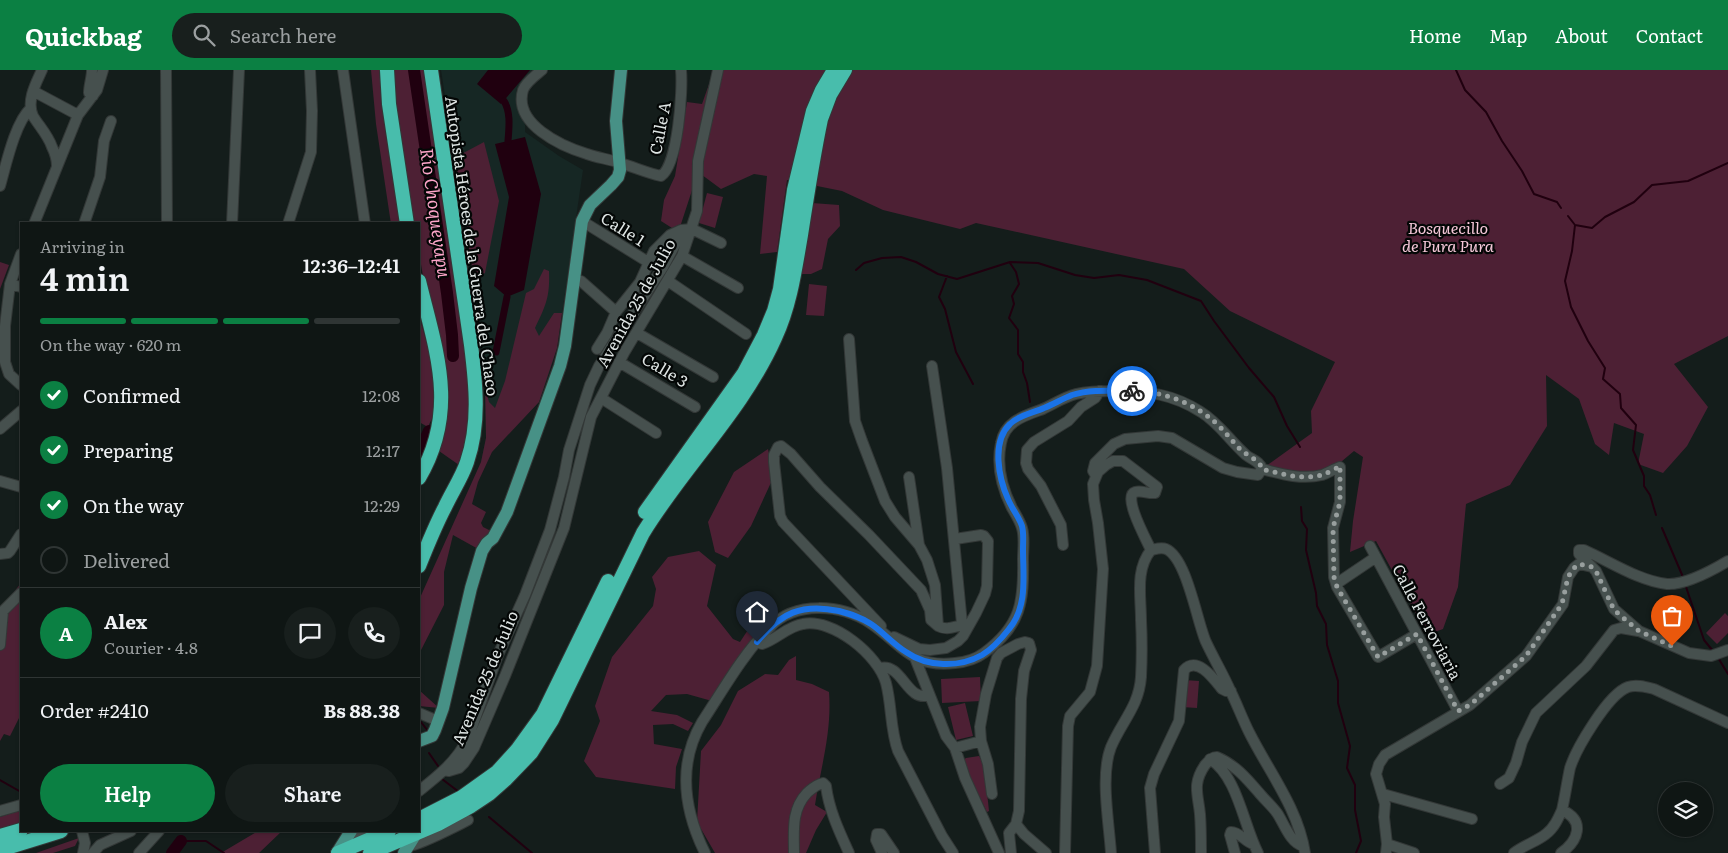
<!DOCTYPE html>
<meta charset="utf-8">
<style>
:root{--surface:#0f1614;--page:#181f1d;--text:#f1f3f6;--muted:#9b9fa0;--line:#2f3534;--accent:#0b8043}
body{margin:0;font-family:Literata,serif;background:var(--page);color:var(--text);height:100vh;display:flex;flex-direction:column;font-size:19px;white-space:nowrap}
*{box-sizing:border-box;margin:0}
p{font-size:16px;color:var(--muted)}
.icon{flex:none;width:28px;height:28px;fill:none;stroke:currentColor;stroke-width:2;stroke-linecap:round;stroke-linejoin:round}
.map{position:relative;flex:1;overflow:hidden}
.panel{position:absolute;left:20px;top:152px;width:400px;height:610px;display:flex;flex-direction:column;background:var(--surface);border-radius:0px;box-shadow:0 1px 4px #0004,0 0 0 1px var(--line)}
.panel>*{flex:none}
.controls{position:absolute;left:1658px;top:712px;display:grid;gap:10px}
.controls a{display:grid;place-items:center;width:55px;height:55px;border-radius:50%;background:var(--surface);box-shadow:0 1px 4px #0004,0 0 0 1px var(--line);font-size:25px}
.pin{position:absolute;display:grid;place-items:center;width:42px;height:42px;color:#fff;margin:-51px -21px;border-radius:50% 50% 50% 0;rotate:-45deg;box-shadow:0 0 5px #0007}
.pin .icon{rotate:45deg}
.courier{position:absolute;display:grid;place-items:center;width:50px;height:50px;margin:-25px;border:4px solid #1a73e8;border-radius:50%;background:#fff;color:#222;box-shadow:0 1px 6px #0007}
.overview em{font-style:normal;font-weight:600}
.overview div{display:flex;flex-direction:column-reverse}
.overview{display:flex;align-items:center;justify-content:space-between;height:85px;padding:0 20px}
h1{font-size:32px;font-weight:600;line-height:38px}
.bar{display:grid;grid-template-columns:repeat(4,1fr);gap:8px 5px;align-content:center;height:60px;padding:0 20px}
.bar i{height:6px;border-radius:4px;background:var(--line)}
.bar .on{background:var(--accent)}
.bar p{grid-column:span 4}
.line{display:flex;align-items:center;gap:12px;padding:0 20px;border-top:1px solid var(--line)}
.line div{flex:1}
.round{display:grid;place-items:center;flex:none;width:52px;height:52px;border-radius:26px;background:var(--page)}
ol{padding:0 20px;list-style:none}
li{display:flex;align-items:center;gap:15px;height:55px}
li p{margin-inline-start:auto}
li .icon{padding:5px;border-radius:50%;background:var(--accent);color:#fff;stroke-width:4}
li:last-child{color:var(--muted)}
li i{width:28px;height:28px;border:2px solid var(--line);border-radius:50%}
.button{display:flex;gap:10px;margin-top:auto;padding:10px 20px}
.button a{flex:1;height:58px;border-radius:30px;background:var(--accent);color:#fff;font-size:20px;font-weight:600;line-height:58px;text-align:center}
.button a+a{background:var(--page);color:var(--text)}
header{display:flex;align-items:center;gap:30px;box-sizing:border-box;height:70px;padding:0 25px;background:var(--accent);color:#fff}
header strong{font-size:24px}
nav{display:flex;gap:28px;margin-inline-start:auto;font-size:18px}
.search{width:350px;height:45px;background:var(--page);display:flex;align-items:center;gap:12px;box-sizing:border-box;padding:0 18px;border-radius:28px;color:var(--muted);font-size:19px}
.map>svg:first-child{display:block}
.built{fill:#162724}
.green{fill:#4d2034}
.water{fill:#20000f}
.lines{fill:none;stroke-linecap:round;stroke-linejoin:round}
.stream{stroke:#20000f;stroke-width:2}
.canal{stroke:#20000f;stroke-width:7}
.river{stroke:#20000f;stroke-width:12}
.minor-casing{stroke:#333837;stroke-width:12}
.major-casing{stroke:#333837;stroke-width:14}
.highway-casing{stroke:#333837;stroke-width:16}
.minor{stroke:#46504e;stroke-width:10}
.major{stroke:#479186;stroke-width:12}
.highway{stroke:#48bdac;stroke-width:14}
.done{stroke:#989f9e;stroke-width:5;stroke-dasharray:0 9}
.route{stroke:#1a73e8;stroke-width:6}
.labels{text-anchor:middle;stroke-width:4.5;stroke-linejoin:round;paint-order:stroke}
.street-label{font-size:16px;fill:#dfe5e4;stroke:#040706}
.park-label{font-size:16px;font-style:italic;fill:#f5c7d8;stroke:#040706}
.water-label{font-size:18px;font-style:italic;fill:#fca4c8;stroke:#040706}
</style>
<header>
<strong>Quickbag</strong>
<div class="search"><svg class="icon" aria-label="search" viewBox="0 0 24 24"><circle cx="10" cy="10" r="6"/><path d="M15 15l6 6"/></svg>Search here</div>
<nav><a>Home</a><a>Map</a><a>About</a><a>Contact</a></nav>
</header>
<div class="map">
<svg width="1728" height="783" viewBox="0 0 1728 783">
<rect width="100%" height="100%" fill="#141d1b"/>
<path class="built" d="M441,0H537L516,21L518,24L525,55V62L559,86L583,100L557,278L548,307L539,332L481,392L486,368L485,303L477,232Z"/>
<path class="green" d="M371,0H379L386,65L400,154H391L376,54Z
M392,0H409L445,245L450,289L457,288L456,268L419,0H425L467,287C471,326 472,358 459,395L439,381L445,356L426,223L419,183V154H413L395,32Z
M714,0H1728V266L1674,294L1708,337L1687,376L1663,403L1638,394L1644,364L1614,353L1609,385L1595,374L1579,329L1546,305L1547,356L1510,415L1466,434L1458,517L1443,559L1432,563L1423,557L1376,471L1350,482L1353,451L1363,387L1354,381L1329,402L1305,406L1266,396L1312,363L1311,341L1335,292L1230,241L1184,199L976,153L960,159L883,140L842,121L787,110L777,182L760,184L767,106L754,104L721,119L698,102L681,154L672,158L661,151L664,130L675,106L687,32L702,34Z
M484,72L499,131L485,203L474,209L454,88Z
M707,123L723,127L715,158L699,153Z
M812,133L839,135L840,156L828,169L822,199L811,204H800Z
M0,192L9,195L0,219Z
M544,199L549,201C550,227 546,235 535,258L539,266L554,243H562L557,278L539,332L492,382L478,412L472,434L486,442L481,453L483,457L491,461L480,480L453,465L444,502V535L419,584V530L481,392L486,368L485,317L489,332L495,338L505,311L526,223L534,219Z
M809,214L827,216L824,246L806,245Z
M419,245C425,268 442,321 435,342C433,347 430,352 428,357L419,352Z
M768,379L774,406L751,456L728,488L715,482L708,452L734,402Z
M699,481L716,495L707,536L733,569L740,572L761,540L768,541L748,579L712,631L687,624L666,625L651,641L677,645L693,653L688,661L673,654L653,655L654,674L682,679L676,697L675,719L596,707L584,691L600,651L595,636L612,587L653,536L656,519L652,507L668,487Z
M21,513V644L10,666L4,664L0,671V561L7,531Z
M1725,543L1728,546V563L1717,574L1706,563Z
M796,586V610L812,614L829,622C832,662 821,696 815,735L827,742L816,760L806,783H715L697,752L701,681L721,655L738,621L765,604L778,605L789,590Z
M980,607L981,631L942,633L941,609Z
M1184,610L1199,611L1197,638L1182,637Z
M419,620L439,638L419,636Z
M965,633L973,666L956,670L948,637Z
M979,686L984,694L989,741L987,742L962,691L966,688Z
M21,740V753L0,760V747Z
M258,761H282L259,783H221Z
M79,768L75,776L53,783H36Z"/>
<path class="water" d="M488,0H530L501,34L477,14Z
M525,67L541,124L524,220L507,227L494,216L509,127L495,74Z"/>
<g class="lines">
<path class="stream" d="M1456,0L1465,20L1486,42L1502,71L1522,101L1534,124L1557,132L1561,138
M1568,146L1575,155L1572,181L1565,211L1571,237L1588,271L1605,298L1603,309L1620,324L1621,338L1636,355L1633,380L1644,406V416L1650,425L1656,445
M1575,155L1592,158L1605,147L1634,132L1652,115L1688,111L1728,93
M1010,193L1016,202L1019,214L1012,226L1014,234L1009,248L1018,260V284L1023,292V302L1027,313L1030,332
M856,200L864,193L882,188L901,187L916,192L938,204L957,209L1010,192L1038,193L1075,205L1094,208L1119,205L1147,210L1201,231L1214,251L1249,298L1274,327L1287,356L1300,377
M947,206L939,227L945,239L956,282L973,314
M1301,437L1302,451L1307,459L1306,480L1316,523L1317,536L1326,554L1327,575L1338,611V633L1350,676L1347,698L1355,715V740L1361,771L1356,783
M1662,458L1683,507
M1685,514L1704,570L1713,581
M1717,586L1728,604
M421,652L428,661
M429,683L438,696
M442,709L459,722
M0,710L21,722
M489,747L532,783
M181,771H206L224,783"/>
<path class="canal" d="M504,31C511,42 509,58 508,71
M496,282L507,227"/>
<path class="river" d="M414,0L447,223L452,265L453,286
M419,383L429,361
M172,783L181,771"/>
<defs>
<path id="minor" d="M42,0C36,13 26,31 33,46C39,56 48,65 52,77C55,83 57,88 57,96
M92,0C92,8 89,15 89,23L93,26
M166,0L167,154
M343,0L365,154
M542,0C536,5 526,12 523,20C513,54 561,76 587,84C598,88 609,89 620,93C634,97 647,103 661,106C678,95 683,20 681,0
M33,21L78,45
M0,116C6,95 15,52 31,38
M582,151L648,192
M34,154L78,45L97,20L103,0
M84,154L100,107L104,71L111,51
M232,154L239,0
M288,154L311,82L312,41L310,0
M21,184L10,214L5,256V292L9,304L21,315
M682,186L738,218
M574,211H581L616,242
M668,211L746,264
M10,214L21,217
M637,263L713,307
M849,269L855,351L862,371L885,431L895,447L919,475
M597,279L607,263L616,242L640,212L654,181L670,165L681,160L692,159L721,173
M619,292L695,337
M932,296L947,398L962,554
M601,328L656,363
M0,359L21,341
M1096,406L1093,401L1095,393L1114,374L1125,369L1158,366L1172,368L1223,398L1237,402L1258,405L1262,399
M909,407L919,475L927,490L935,515L938,556C949,562 957,554 968,555
M0,411L21,417
M1063,475L1061,455L1041,416L1028,399L1026,393L1027,380L1034,372L1068,351L1081,337L1095,328L1100,321
M1370,476L1458,641
M0,484L8,483L10,481L21,464
M1728,491C1713,500 1685,515 1667,514C1639,511 1609,491 1584,480H1579V484L1596,501L1614,539L1639,561L1689,583L1711,586L1728,580
M1336,514L1376,487
M3,541L21,523
M881,556L783,452L780,446L774,392V385L778,377L781,376L791,384L820,417L869,465L921,520L930,540L931,550L938,556
M894,567L919,579L930,580L946,578L958,571L963,566L976,543L985,524L987,516L988,471L984,466L981,465L955,469
M757,572L762,574C777,569 788,556 803,554C833,548 878,585 886,613C892,636 890,659 898,681L942,766L953,783
M0,575L3,541
M915,588L946,666L955,678L965,708L999,783
M880,598C902,592 907,633 929,625
M419,643L438,651
M981,671L988,694L992,724
M955,678L981,671L980,657L986,624L997,588L1001,583L1018,574L1025,572L1029,573L1031,580L1024,601L1021,629L1019,741L1016,754L1009,763L1011,783
M1210,689C1238,707 1243,754 1258,783
M444,700L449,701L459,698L464,693L474,678L505,606L564,458L591,347L624,283L682,186L697,141L698,91L718,0
M1500,714L1509,708L1516,693L1522,672L1536,643L1586,596L1614,560L1621,558L1638,561
M419,721C438,706 457,691 468,668L498,585L525,525L550,460L564,407L569,380L590,315L599,296L663,197L676,173L691,160
M1383,724L1472,749
M1562,740C1565,727 1567,712 1570,698C1576,679 1608,624 1628,617C1636,614 1646,617 1654,619L1728,653
M0,741L21,735
M1016,754L1024,764L1046,783
M82,761L85,773L83,783
M352,772L367,761
M1387,774L1414,783
M408,776C415,777 459,755 468,750
M93,783L100,775L131,761
M139,783L159,761
M705,783C684,740 677,695 702,652C723,620 743,584 770,557C795,531 841,534 870,553C902,574 909,598 955,593C966,592 976,589 984,583C1021,556 1024,532 1023,489C1023,479 1025,468 1022,458C1020,451 1016,445 1012,438C1002,418 996,396 1001,373C1005,351 1024,346 1043,339C1054,334 1064,327 1076,324C1089,321 1102,321 1116,321C1148,321 1173,324 1201,342C1219,353 1230,371 1246,385C1252,390 1260,391 1262,399C1281,404 1302,410 1322,405C1328,403 1334,399 1340,397V432L1333,458L1334,507L1337,517L1378,587L1417,564
M794,783C794,761 791,740 807,723C813,718 815,715 823,713L826,716C829,740 839,761 849,783
M882,783L876,770L877,764H881L894,783
M1065,783L1068,656L1070,646L1090,622L1097,596L1103,499L1098,453L1094,430L1093,414L1098,402L1106,395L1113,391H1123L1157,417L1155,423C1148,424 1142,420 1135,422C1122,426 1147,471 1151,480
M1111,783C1109,752 1100,705 1111,677C1122,651 1139,636 1141,607C1142,588 1142,569 1141,550C1141,526 1135,500 1151,480C1156,479 1161,477 1166,479C1187,488 1197,552 1206,572C1214,589 1223,604 1230,620C1237,634 1242,648 1249,662C1269,702 1298,738 1305,783
M1155,783L1150,718L1154,704L1179,651L1184,600C1197,585 1214,609 1222,619L1226,621H1231
M1201,783C1201,770 1201,757 1200,744C1198,724 1192,714 1205,695C1209,691 1211,687 1217,687C1236,695 1248,710 1261,725C1266,731 1272,736 1277,743C1284,753 1290,773 1303,776
M1235,783L1230,765L1231,762C1240,762 1245,772 1253,774
M1386,783L1387,774L1384,747L1385,734L1376,704L1379,694L1385,685L1470,635L1526,586L1563,534L1568,507L1574,498L1579,494L1592,497
M1514,783C1524,775 1536,772 1546,764C1554,758 1558,749 1562,740C1586,751 1578,771 1561,783"/>
<path id="major" d="M419,671L432,666L435,660L443,638L471,518L482,481L487,473L493,468L507,442L560,296L565,276L582,151L590,135L611,115L618,107L620,100L616,51L621,0
M337,783L351,761
M404,783L417,762"/>
<path id="highway" d="M387,0L389,34L407,154
M419,211C436,281 459,340 419,408
M645,442L744,303L764,265L774,241L780,219L794,120L813,41L822,20L834,0
M419,496C427,476 435,456 445,437C452,422 462,407 467,392C480,354 476,315 471,275L431,0
M419,749L462,727L497,702L517,680L543,644L608,511
M0,766L21,760
M0,780L61,761
M338,783L389,761
M370,783L438,754L471,736L489,724L506,709L531,683L552,650L643,463C684,396 743,340 775,268C790,236 795,200 801,165C807,126 813,87 821,49L830,25L845,0"/>
</defs>
<use href="#minor" class="minor-casing"/>
<use href="#major" class="major-casing"/>
<use href="#highway" class="highway-casing"/>
<use href="#minor" class="minor"/>
<use href="#major" class="major"/>
<use href="#highway" class="highway"/>
</g>
<g class="lines">
<path class="done" d="M1132,321C1164,321 1197,334 1219,356C1227,364 1233,372 1240,379C1246,385 1261,391 1262,399C1281,404 1302,410 1322,405C1328,403 1335,399 1340,396V432L1333,458L1334,507L1337,517L1378,587L1417,564L1458,641L1470,635L1526,586L1562,534L1568,507L1574,498L1579,494L1592,497L1596,501L1614,540L1639,561L1672,576"/>
<path class="route" d="M757,572C780,543 802,533 839,541C850,544 861,547 871,554C883,562 893,574 906,582C927,597 959,598 982,585C992,579 1002,568 1009,559C1028,536 1023,506 1023,479C1023,471 1024,464 1022,456C1019,447 1012,439 1008,429C999,409 991,372 1010,354C1019,345 1033,343 1044,338C1054,334 1062,329 1072,325C1091,319 1112,321 1132,321"/>
</g>
<g class="labels">
<g class="street-label">
<text transform="translate(660 58) rotate(-79)" y="6">Calle A</text>
<text transform="translate(623 159) rotate(32)" y="6">Calle 1</text>
<text transform="translate(472 176) rotate(82)" y="6">Autopista Héroes de la Guerra del Chaco</text>
<text transform="translate(636 233) rotate(-61)" y="6">Avenida 25 de Julio</text>
<text transform="translate(665 300) rotate(31)" y="6">Calle 3</text>
<text transform="translate(1427 552) rotate(62)" y="6">Calle Ferroviaria</text>
<text transform="translate(485 608) rotate(-67)" y="6">Avenida 25 de Julio</text>
</g>
<g class="park-label">
<text x="1448" y="164">Bosquecillo<tspan x="1448" dy="18">de Pura Pura</tspan></text>
</g>
<g class="water-label">
<text transform="translate(435 143) rotate(82)" y="6">Río Choqueyapu</text>
</g>
</g>
</svg>
<div class="controls">
<a><svg class="icon" aria-label="layers" viewBox="0 0 24 24"><path d="M12 4l9 5-9 5-9-5zM3 14l9 5 9-5"/></svg></a>
</div>
<div class="pin" style="left:1672px;top:576px;background:#ea580c"><svg class="icon" aria-label="bag" viewBox="0 0 24 24"><path d="M5 8h14l-1 12H6zM9 8a3 3 0 0 1 6 0"/></svg></div>
<div class="pin" style="left:757px;top:572px;background:#1f2937"><svg class="icon" aria-label="home" viewBox="0 0 24 24"><path d="M3 11l9-7 9 7M6 9v11h12V9"/></svg></div>
<div class="courier" style="left:1132px;top:321px"><svg class="icon" aria-label="bike" viewBox="0 0 24 24"><circle cx="6" cy="16" r="4"/><circle cx="18" cy="16" r="4"/><path d="M6 16l4-8h5l3 8M10 8l3 8H6M13 5h3"/></svg></div>
<section class="panel">
<div class="overview"><div><h1>4 min</h1><p>Arriving in</p></div><em>12:36–12:41</em></div>
<div class="bar"><i class="on"></i><i class="on"></i><i class="on"></i><i></i><p>On the way · 620 m</p></div>
<ol>
<li><svg class="icon" aria-label="check" viewBox="0 0 24 24"><path d="M5 12l5 5 9-10"/></svg>Confirmed<p>12:08</p></li>
<li><svg class="icon" aria-label="check" viewBox="0 0 24 24"><path d="M5 12l5 5 9-10"/></svg>Preparing<p>12:17</p></li>
<li><svg class="icon" aria-label="check" viewBox="0 0 24 24"><path d="M5 12l5 5 9-10"/></svg>On the way<p>12:29</p></li>
<li><i></i>Delivered</li>
</ol>
<div class="line" style="height:90px"><b class="round" style="background:var(--accent);color:#fff">A</b><div><b>Alex</b><p>Courier · 4.8</p></div><a class="round"><svg class="icon" aria-label="chat" viewBox="0 0 24 24"><path d="M4 5h16v11H9l-5 4z"/></svg></a><a class="round"><svg class="icon" aria-label="phone" viewBox="0 0 24 24"><path d="M5 4h4l2 5-3 2q2 4 5 5l2-3 5 2v4C11 20 4 13 5 4z"/></svg></a></div>
<div class="line" style="height:65px"><div>Order #2410</div><b>Bs 88.38</b></div>
<div class="button"><a>Help</a><a>Share</a></div>
</section>
</div>
